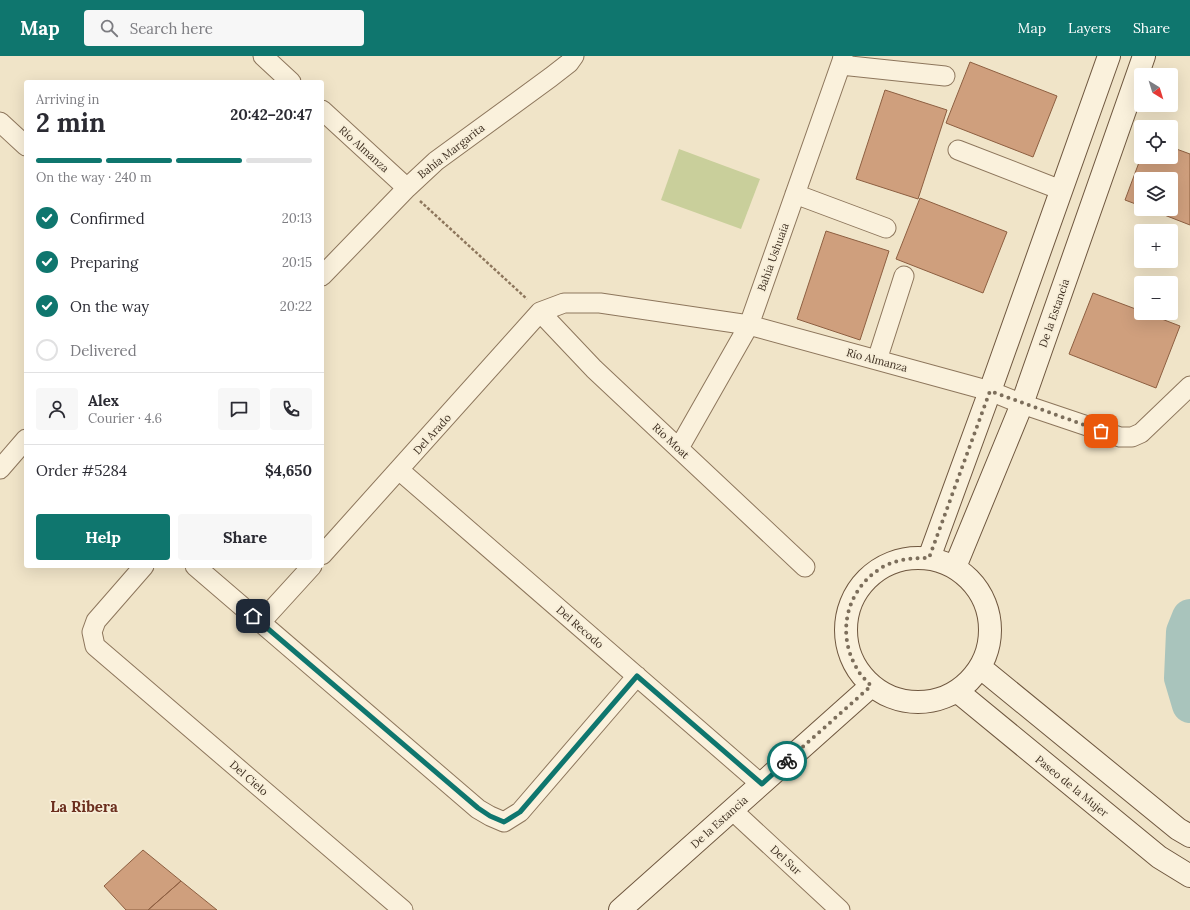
<!DOCTYPE html>
<meta charset="utf-8">
<style>
:root{--surface:#fff;--page:#f7f7f7;--text:#2b2b33;--muted:#7c7c81;--line:#e1e1e2;--accent:#0f766e}
body{margin:0;font-family:Lora,serif;background:var(--page);color:var(--text);height:100vh;display:flex;flex-direction:column;font-size:15px;white-space:nowrap}
*{box-sizing:border-box;margin:0}
p{font-size:13px;color:var(--muted)}
.icon{flex:none;width:22px;height:22px;fill:none;stroke:currentColor;stroke-width:2;stroke-linecap:round;stroke-linejoin:round}
.map{position:relative;flex:1;overflow:hidden}
.sheet{position:absolute;left:24px;top:24px;width:300px;height:488px;display:flex;flex-direction:column;background:var(--surface);border-radius:4px;box-shadow:0 4px 16px #0002}
.sheet>*{flex:none}
.needle{width:26px;rotate:142deg}
.buttons{position:absolute;left:1134px;top:12px;display:grid;gap:8px}
.buttons a{display:grid;place-items:center;width:44px;height:44px;border-radius:4px;background:var(--surface);box-shadow:0 4px 16px #0002;font-size:20px}
.pin{position:absolute;display:grid;place-items:center;width:34px;height:34px;color:#fff;margin:-17px;border-radius:8px;box-shadow:0 2px 6px #0006}
.courier{position:absolute;display:grid;place-items:center;width:40px;height:40px;margin:-20px;border:3px solid #0f766e;border-radius:50%;background:#fff;color:#222;box-shadow:0 1px 5px #0007}
.summary em{font-style:normal;font-weight:700}
.summary div{display:flex;flex-direction:column-reverse}
.summary{display:flex;align-items:center;justify-content:space-between;height:68px;padding:0 12px}
h1{font-size:26px;font-weight:700;line-height:30px}
.bar{display:grid;grid-template-columns:repeat(4,1fr);gap:6px 4px;align-content:center;height:48px;padding:0 12px}
.bar i{height:5px;border-radius:3px;background:var(--line)}
.bar .active{background:var(--accent)}
.bar p{grid-column:span 4}
.line{display:flex;align-items:center;gap:10px;padding:0 12px;border-top:1px solid var(--line)}
.line div{flex:1}
.round{display:grid;place-items:center;flex:none;width:42px;height:42px;border-radius:4px;background:var(--page)}
ol{padding:0 12px;list-style:none}
li{display:flex;align-items:center;gap:12px;height:44px}
li p{margin-inline-start:auto}
li .icon{padding:4px;border-radius:50%;background:var(--accent);color:#fff;stroke-width:4}
li:last-child{color:var(--muted)}
li i{width:22px;height:22px;border:2px solid var(--line);border-radius:50%}
.action{display:flex;gap:8px;margin-top:auto;padding:8px 12px}
.action a{flex:1;height:46px;border-radius:4px;background:var(--accent);color:#fff;font-size:16px;font-weight:700;line-height:46px;text-align:center}
.action a+a{background:var(--page);color:var(--text)}
header{display:flex;align-items:center;gap:24px;box-sizing:border-box;height:56px;padding:0 20px;background:var(--accent);color:#fff}
header strong{font-size:19px}
nav{display:flex;gap:22px;margin-inline-start:auto;font-size:14px}
.search{width:280px;height:36px;background:var(--page);display:flex;align-items:center;gap:10px;box-sizing:border-box;padding:0 14px;border-radius:4px;color:var(--muted);font-size:15px}
.map>svg:first-child{display:block}
.green{fill:#c9cf9b}
.lines{fill:none;stroke-linecap:round;stroke-linejoin:round}
.river{stroke:#a9c4bc;stroke-width:36}
.building{fill:#cf9f7d;stroke:#8d5f41}
.street-casing{stroke:#8d765c;stroke-width:21}
.secondary-casing{stroke:#6f573f;stroke-width:24}
.path{stroke:#8d765c;stroke-width:2.5;stroke-dasharray:3 2;stroke-linecap:butt}
.street{stroke:#faf1dc;stroke-width:19}
.secondary{stroke:#faf1dc;stroke-width:22}
.done{stroke:#7c6e5b;stroke-width:4;stroke-dasharray:0 7.2}
.route{stroke:#0f766e;stroke-width:5}
.labels{text-anchor:middle;stroke-width:3.5;stroke-linejoin:round;paint-order:stroke}
.street-label{font-size:11px;fill:#3d2e20;stroke:#f7eed8}
.district-label{font-size:15px;font-weight:bold;fill:#6b2e1e;stroke:#f7eed8}
</style>
<header>
<strong>Map</strong>
<div class="search"><svg class="icon" aria-label="search" viewBox="0 0 24 24"><circle cx="10" cy="10" r="6"/><path d="M15 15l6 6"/></svg>Search here</div>
<nav><a>Map</a><a>Layers</a><a>Share</a></nav>
</header>
<div class="map">
<svg width="1190" height="854" viewBox="0 0 1190 854">
<rect width="100%" height="100%" fill="#f0e4c8"/>
<path class="green" d="M679,93L760,123L741,173L661,144Z"/>
<g class="lines">
<path class="river" d="M1190,561L1184,576L1182,622L1190,649"/>
</g>
<path class="building" d="M970,6L1057,40L1033,101L946,67Z
M885,34L947,54L918,143L856,123Z
M1171,91L1190,98V169L1149,153H1171V123H1141V150L1125,144L1141,101H1171Z
M920,142L1007,176L983,237L896,203Z
M826,175L889,195L860,284L797,263Z
M1093,237L1141,255V257H1146L1180,270L1156,332L1069,298Z
M143,794L181,825L148,854H126L104,830Z
M181,825L217,854H148Z"/>
<g class="lines">
<defs>
<path id="street" d="M263,0L291,26
M841,9L945,20
M322,54L407,132
M0,66L26,90
M958,94L1061,134
M795,138L886,172
M322,220L407,132L436,105L551,21L569,7L574,0
M540,256L594,313L805,511
M877,304L904,220
M679,392L749,269L842,5L843,0
M0,413L26,383
M399,414L761,728
M322,499L540,256L564,247H600L749,269L990,335L1022,348L1120,381H1132L1141,377L1190,330
M144,510L96,565L92,576L95,590L403,854
M195,510L478,753L490,760L504,766L520,756L637,620
M261,566L312,510
M732,754L840,854"/>
<path id="secondary" d="M846 574a72 72 0 1 1 144 0a72 72 0 1 1-144 0Z
M929,502L990,335L1109,0
M955,511L1022,348L1144,0
M981,612L1178,773L1190,780
M957,635L1159,801L1190,820
M620,854L871,630"/>
</defs>
<use href="#street" class="street-casing"/>
<use href="#secondary" class="secondary-casing"/>
<path class="path" d="M420,145L527,243"/>
<use href="#street" class="street"/>
<use href="#secondary" class="secondary"/>
</g>
<g class="lines">
<path class="done" d="M787,705L871,630C866,624 859,618 856,611C838,579 845,540 874,517C877,515 881,512 884,510C899,503 913,502 929,502L990,335L1101,375"/>
<path class="route" d="M253,560L478,752L490,760L504,766L520,756L637,620L762,728L787,705"/>
</g>
<g class="labels">
<g class="street-label">
<text transform="translate(364 93) rotate(42)" y="4">Río Almanza</text>
<text transform="translate(451 95) rotate(-38)" y="4">Bahía Margarita</text>
<text transform="translate(773 201) rotate(-70)" y="4">Bahía Ushuaia</text>
<text transform="translate(1054 257) rotate(-71)" y="4">De la Estancia</text>
<text transform="translate(877 304) rotate(15)" y="4">Río Almanza</text>
<text transform="translate(432 378) rotate(-48)" y="4">Del Arado</text>
<text transform="translate(671 385) rotate(43)" y="4">Rio Moat</text>
<text transform="translate(580 571) rotate(41)" y="4">Del Recodo</text>
<text transform="translate(249 722) rotate(41)" y="4">Del Cielo</text>
<text transform="translate(1072 730) rotate(39)" y="4">Paseo de la Mujer</text>
<text transform="translate(719 766) rotate(-42)" y="4">De la Estancia</text>
<text transform="translate(786 804) rotate(43)" y="4">Del Sur</text>
</g>
<g class="district-label">
<text x="84" y="756">La Ribera</text>
</g>
</g>
</svg>
<div class="buttons">
<a><svg class="needle" viewBox="-14 -14 28 28"><path d="M0-13l5 13h-10z" fill="#e53935"/><path d="M0 13l5-13h-10z" fill="#7c7c81"/></svg></a>
<a><svg class="icon" aria-label="locate" viewBox="0 0 24 24"><circle cx="12" cy="12" r="6"/><path d="M12 2v4M12 18v4M2 12h4M18 12h4"/></svg></a>
<a><svg class="icon" aria-label="layers" viewBox="0 0 24 24"><path d="M12 4l9 5-9 5-9-5zM3 14l9 5 9-5"/></svg></a>
<a>+</a>
<a>−</a>
</div>
<div class="pin" style="left:1101px;top:375px;background:#ea580c"><svg class="icon" aria-label="bag" viewBox="0 0 24 24"><path d="M5 8h14l-1 12H6zM9 8a3 3 0 0 1 6 0"/></svg></div>
<div class="pin" style="left:253px;top:560px;background:#1f2937"><svg class="icon" aria-label="home" viewBox="0 0 24 24"><path d="M3 11l9-7 9 7M6 9v11h12V9"/></svg></div>
<div class="courier" style="left:787px;top:705px"><svg class="icon" aria-label="bike" viewBox="0 0 24 24"><circle cx="6" cy="16" r="4"/><circle cx="18" cy="16" r="4"/><path d="M6 16l4-8h5l3 8M10 8l3 8H6M13 5h3"/></svg></div>
<section class="sheet">
<div class="summary"><div><h1>2 min</h1><p>Arriving in</p></div><em>20:42–20:47</em></div>
<div class="bar"><i class="active"></i><i class="active"></i><i class="active"></i><i></i><p>On the way · 240 m</p></div>
<ol>
<li><svg class="icon" aria-label="check" viewBox="0 0 24 24"><path d="M5 12l5 5 9-10"/></svg>Confirmed<p>20:13</p></li>
<li><svg class="icon" aria-label="check" viewBox="0 0 24 24"><path d="M5 12l5 5 9-10"/></svg>Preparing<p>20:15</p></li>
<li><svg class="icon" aria-label="check" viewBox="0 0 24 24"><path d="M5 12l5 5 9-10"/></svg>On the way<p>20:22</p></li>
<li><i></i>Delivered</li>
</ol>
<div class="line" style="height:72px"><a class="round"><svg class="icon" aria-label="person" viewBox="0 0 24 24"><circle cx="12" cy="8" r="4"/><path d="M4 21q1-7 8-7t8 7"/></svg></a><div><b>Alex</b><p>Courier · 4.6</p></div><a class="round"><svg class="icon" aria-label="chat" viewBox="0 0 24 24"><path d="M4 5h16v11H9l-5 4z"/></svg></a><a class="round"><svg class="icon" aria-label="phone" viewBox="0 0 24 24"><path d="M5 4h4l2 5-3 2q2 4 5 5l2-3 5 2v4C11 20 4 13 5 4z"/></svg></a></div>
<div class="line" style="height:52px"><div>Order #5284</div><b>$4,650</b></div>
<div class="action"><a>Help</a><a>Share</a></div>
</section>
</div>
